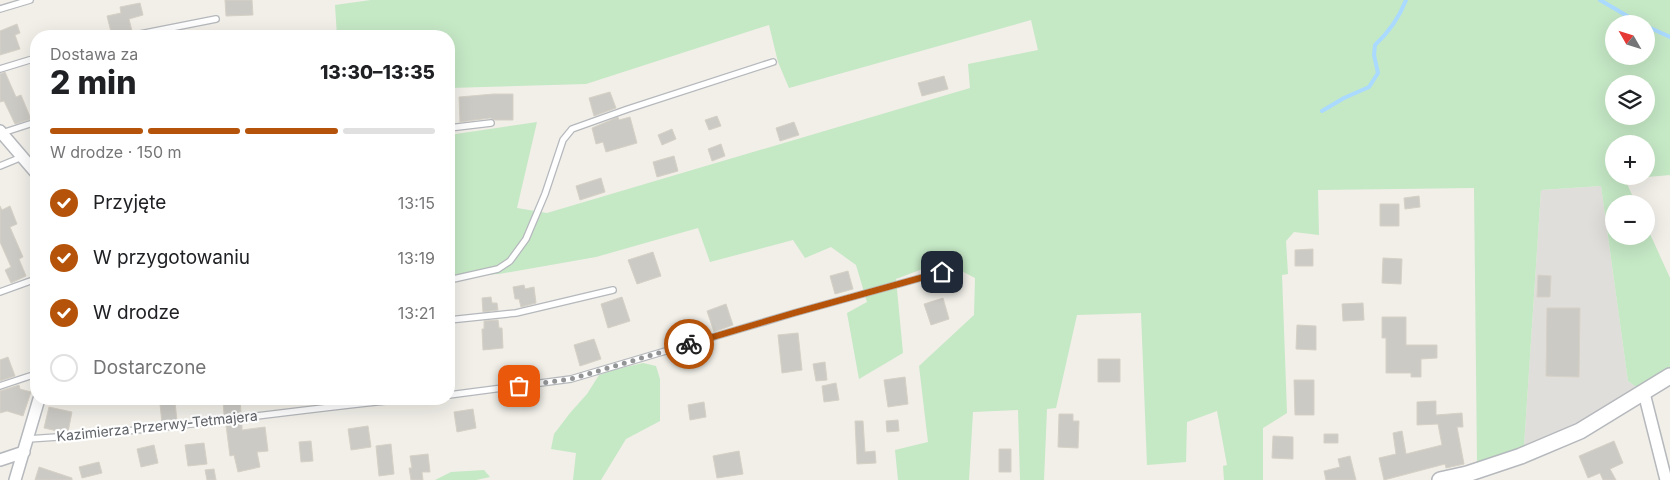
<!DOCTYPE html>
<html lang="pl">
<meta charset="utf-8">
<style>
:root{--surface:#fff;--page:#f6f6f6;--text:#202124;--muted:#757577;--line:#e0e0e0;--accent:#b45309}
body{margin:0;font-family:Inter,sans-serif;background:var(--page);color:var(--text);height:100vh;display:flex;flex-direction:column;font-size:19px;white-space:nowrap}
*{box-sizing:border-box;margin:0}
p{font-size:16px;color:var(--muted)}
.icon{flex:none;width:28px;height:28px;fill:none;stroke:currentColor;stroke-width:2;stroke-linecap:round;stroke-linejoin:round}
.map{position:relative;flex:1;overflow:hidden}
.drawer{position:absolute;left:30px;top:30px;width:425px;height:375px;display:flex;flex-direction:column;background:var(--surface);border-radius:20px;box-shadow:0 5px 20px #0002}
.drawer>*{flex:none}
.needle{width:32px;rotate:309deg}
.controls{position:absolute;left:1605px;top:15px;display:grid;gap:10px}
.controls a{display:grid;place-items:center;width:50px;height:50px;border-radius:50%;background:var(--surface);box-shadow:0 5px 20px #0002;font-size:25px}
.pin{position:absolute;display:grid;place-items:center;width:42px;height:42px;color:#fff;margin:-21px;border-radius:10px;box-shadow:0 2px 8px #0006}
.courier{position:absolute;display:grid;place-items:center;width:50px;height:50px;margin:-25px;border:4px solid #b45309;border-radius:50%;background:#fff;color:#222;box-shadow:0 1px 6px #0007}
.headline em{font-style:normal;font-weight:800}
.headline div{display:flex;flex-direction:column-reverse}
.headline{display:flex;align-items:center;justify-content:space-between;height:85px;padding:0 20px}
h1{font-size:32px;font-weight:800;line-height:38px}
.bar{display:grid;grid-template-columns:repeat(4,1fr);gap:8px 5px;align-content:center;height:60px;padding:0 20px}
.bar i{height:6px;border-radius:4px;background:var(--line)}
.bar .selected{background:var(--accent)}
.bar p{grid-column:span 4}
ol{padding:0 20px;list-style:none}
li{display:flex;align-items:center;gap:15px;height:55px}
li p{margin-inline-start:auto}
li .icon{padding:5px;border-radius:50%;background:var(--accent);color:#fff;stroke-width:4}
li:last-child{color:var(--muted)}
li i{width:28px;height:28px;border:2px solid var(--line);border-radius:50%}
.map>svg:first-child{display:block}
.industrial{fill:#e0deda}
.green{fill:#c5e8c5;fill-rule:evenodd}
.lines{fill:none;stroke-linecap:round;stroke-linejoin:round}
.stream{stroke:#aadaff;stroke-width:4}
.building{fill:#cccac5;stroke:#d6d1c6}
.service-casing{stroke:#b5b8bc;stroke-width:8}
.minor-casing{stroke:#b5b8bc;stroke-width:14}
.tertiary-casing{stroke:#b5b8bc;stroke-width:18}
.service{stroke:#fff;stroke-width:5.5}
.minor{stroke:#fff;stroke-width:11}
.tertiary{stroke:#fff;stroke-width:15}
.done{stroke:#929495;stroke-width:5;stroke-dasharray:0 9}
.route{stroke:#b45309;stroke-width:6}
.labels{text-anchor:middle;stroke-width:4.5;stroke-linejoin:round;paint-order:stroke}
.street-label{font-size:14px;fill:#5f6368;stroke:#fff}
</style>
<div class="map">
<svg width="1670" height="480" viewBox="0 0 1670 480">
<rect width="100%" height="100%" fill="#f1efe8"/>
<path class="industrial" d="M1601,186L1628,381L1644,393L1521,456L1524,446L1541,190Z"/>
<path class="green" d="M371,0H1670V175L1625,179L1636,204H1614V236H1646V225L1670,278V376L1644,393L1628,381L1601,186L1541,190L1524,446L1521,456L1467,474L1477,461L1474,188L1318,190L1319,235L1294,232L1286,241L1288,274L1282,275L1287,413L1263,428V480H1224L1223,466L1227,465L1217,411L1187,422L1186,462L1147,465L1141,313L1077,315L1056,408L1047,409L1044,480H1020L1018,410L973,412L969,480H898L895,450L928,442L919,366L974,315L975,278L952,266L933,265L896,279L903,353L859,379L847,313L867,302L856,265L831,247L805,258L793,240L710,262L698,228L596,257L499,274L449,277V135L537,122L517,208L547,213L970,88L968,64L1038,50L1031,20L789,88L778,62L769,25L586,84L449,88V36H337L335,5ZM1614,24H1646V56H1614ZM1614,84H1646V116H1614ZM1614,144H1646V176H1614Z
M643,363L656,366L660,379V421L626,439L601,480H573L576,453L551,449L554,434L570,413L587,394L599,375L613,370Z
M484,470L490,477L476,480H435L451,472Z"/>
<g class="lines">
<path class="stream" d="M1600,0L1641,24
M1646,26L1670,37
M1322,111L1344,98L1369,87L1378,73L1374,55L1375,45C1388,33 1399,18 1406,0"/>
</g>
<path class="building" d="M225,0H252L253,15L226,16Z
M140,3L143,15L129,19L132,31L127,32L125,35L112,36L107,16L121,13L120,7Z
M17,24L20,33L15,35L20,49L0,55V31Z
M5,72L16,97L21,95L31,119L15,124L4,101L0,102V74Z
M944,76L948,89L922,96L918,83Z
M610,92L616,108L594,116L589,98Z
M494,94H513V120H495L490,118L460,122L459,97Z
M717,116L721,126L709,130L705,120Z
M618,117L619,120L630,117L637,143L606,152L603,142L596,144L592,128Z
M794,122L799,135L780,141L776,128Z
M672,129L676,139L662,145L658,135Z
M721,144L725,156L712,161L708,149Z
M674,156L678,171L657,177L653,162Z
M601,178L605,192L580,200L576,186Z
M1419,196L1420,207L1405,209L1404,198Z
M1380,204H1399V226H1380Z
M0,206L2,210L10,206L17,224L10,227L23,257L19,259L26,276L11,283L5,270L11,267L0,242Z
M1313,249V266H1295V250Z
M653,252L661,276L637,284L628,260Z
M1383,258L1402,259L1401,284L1382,283Z
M848,271L853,289L835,294L830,276Z
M1538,275L1551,276L1550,297H1537Z
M524,285L525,289L534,287L536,303L521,307L519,299H515L513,287Z
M491,297L492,303H497L498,310L483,312L482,298Z
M622,297L630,321L608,328L601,304Z
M943,298L949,319L931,325L924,304Z
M1363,303L1364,320L1343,321L1342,304Z
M726,304L733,325L714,332L707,311Z
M1547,308H1580L1579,377L1546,376Z
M1382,317H1406V345H1437V358L1421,359V377H1411V373H1386V338H1382Z
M498,320L499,328H502L503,348L483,350L482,329H484V321Z
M1297,325L1316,326V350L1296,349Z
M798,333L802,370L782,373L778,335Z
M594,339L601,359L580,366L574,345Z
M8,357L15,376L0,381V360Z
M1098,359H1120V382H1098Z
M825,362L827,380L816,381L813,364Z
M905,377L908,404L888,407L884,380Z
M1294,380H1314V415H1295Z
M836,383L839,400L824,402L822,386Z
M19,385L20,389L31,392L23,416L7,411L0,413V391Z
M223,399H240L241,413L224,415Z
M1436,401V415L1462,413L1463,427H1457L1464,464L1446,468L1445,464L1384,480L1379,458L1396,454L1393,433L1402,431L1406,454L1442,445L1438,424L1417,425V402Z
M175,402L177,421L162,423L160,404Z
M704,402L706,417L690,420L688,405Z
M49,407L72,412L68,432H62L44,428Z
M473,409L476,428L457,432L454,412Z
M1059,414H1073V421H1079L1078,448L1058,447Z
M898,420L899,431L887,432L886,421Z
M855,421H863L865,452L875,451L876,463L857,464Z
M242,423V430L265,427L268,451L257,452L260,467L238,472L234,455L230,456L226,425Z
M368,426L371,447L351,450L348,429Z
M1324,434H1338V443H1324Z
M1273,436L1293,437V459L1272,458Z
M311,441L313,461L301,462L299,442Z
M1614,441L1623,463L1610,469L1616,480H1603L1600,473L1588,478L1579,456Z
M204,443L207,464L188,466L185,445Z
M391,444L394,474L379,476L376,446Z
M154,445L158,463L141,467L137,449Z
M999,449H1011V472H999Z
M739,451L743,474L717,478L713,456Z
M428,454L430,472H422L423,480H411L409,468H412L410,456Z
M1350,456L1356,480H1326L1324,471L1340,467L1338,459Z
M99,462L102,473L82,478L79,467Z
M39,467L72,478V480H35Z
M214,469L216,480H207L205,470Z"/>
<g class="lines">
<defs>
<path id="service" d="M0,9L30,0
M130,36L216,19
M0,69L36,58
M449,128L491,123
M2,133L36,122
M0,166L22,157
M449,280L498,269L510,261L526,239L545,194L563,140L572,129L628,109L773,62
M0,292L36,279
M449,320L516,313L613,290
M0,386L36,374
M449,395L571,379L794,313L942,272
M28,439C155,432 280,411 406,399"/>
<path id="minor" d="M0,131L36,173
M1644,393L1666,480
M0,460L24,452
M15,480L39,399"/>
<path id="tertiary" d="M1440,480L1467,474L1521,456L1580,431L1670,376"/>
</defs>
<use href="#service" class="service-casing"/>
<use href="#minor" class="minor-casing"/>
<use href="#tertiary" class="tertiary-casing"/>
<use href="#service" class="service"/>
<use href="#minor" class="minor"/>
<use href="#tertiary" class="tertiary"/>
</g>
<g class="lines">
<path class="done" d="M519,386L571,379L689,344"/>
<path class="route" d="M689,344L794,313L942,272"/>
</g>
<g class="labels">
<g class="street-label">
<text transform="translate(157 426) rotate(-6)" y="5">Kazimierza Przerwy-Tetmajera</text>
</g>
</g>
</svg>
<div class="controls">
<a><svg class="needle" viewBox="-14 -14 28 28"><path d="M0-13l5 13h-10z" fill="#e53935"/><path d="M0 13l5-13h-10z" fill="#757577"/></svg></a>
<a><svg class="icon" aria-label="layers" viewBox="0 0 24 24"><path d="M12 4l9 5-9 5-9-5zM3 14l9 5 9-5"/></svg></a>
<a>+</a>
<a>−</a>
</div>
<div class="pin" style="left:519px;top:386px;background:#ea580c"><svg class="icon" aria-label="bag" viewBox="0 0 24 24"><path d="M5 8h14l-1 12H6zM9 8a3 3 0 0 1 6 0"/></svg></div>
<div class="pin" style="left:942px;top:272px;background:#1f2937"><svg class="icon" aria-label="home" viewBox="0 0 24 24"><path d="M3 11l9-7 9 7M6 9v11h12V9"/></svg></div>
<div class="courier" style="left:689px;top:344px"><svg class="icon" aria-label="bike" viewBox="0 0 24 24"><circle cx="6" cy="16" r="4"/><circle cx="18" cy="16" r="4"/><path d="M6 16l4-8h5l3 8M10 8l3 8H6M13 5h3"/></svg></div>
<section class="drawer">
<div class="headline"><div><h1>2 min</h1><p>Dostawa za</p></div><em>13:30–13:35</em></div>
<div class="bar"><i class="selected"></i><i class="selected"></i><i class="selected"></i><i></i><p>W drodze · 150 m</p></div>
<ol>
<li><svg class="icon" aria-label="check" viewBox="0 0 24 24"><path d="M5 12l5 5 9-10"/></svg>Przyjęte<p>13:15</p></li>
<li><svg class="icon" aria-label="check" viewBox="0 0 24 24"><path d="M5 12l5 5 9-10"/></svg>W przygotowaniu<p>13:19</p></li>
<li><svg class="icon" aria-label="check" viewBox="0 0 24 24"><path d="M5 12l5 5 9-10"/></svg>W drodze<p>13:21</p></li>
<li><i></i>Dostarczone</li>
</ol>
</section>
</div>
